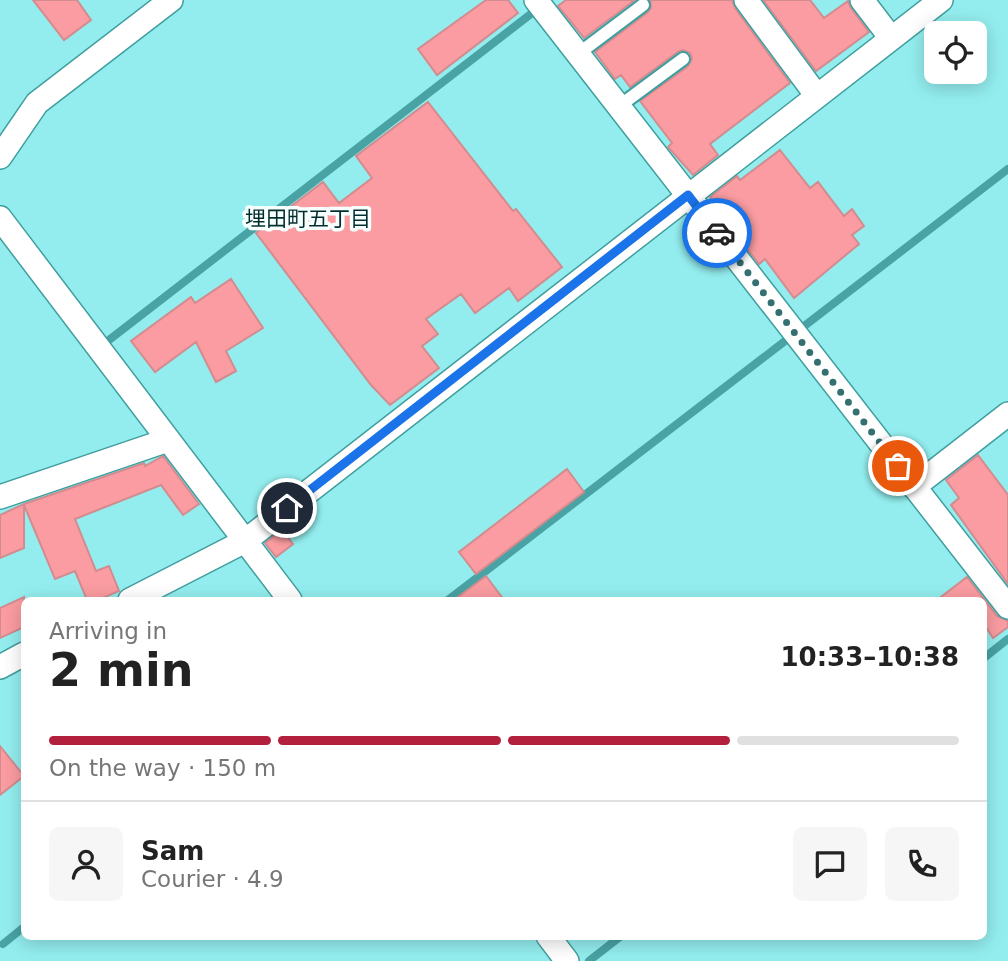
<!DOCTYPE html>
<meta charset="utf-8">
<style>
:root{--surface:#fff;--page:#f6f6f6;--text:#222;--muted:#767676;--line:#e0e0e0;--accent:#b3203e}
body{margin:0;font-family:"DejaVu Sans","Noto Sans JP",sans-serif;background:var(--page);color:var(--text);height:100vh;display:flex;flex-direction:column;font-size:26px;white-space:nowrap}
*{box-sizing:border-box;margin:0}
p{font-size:23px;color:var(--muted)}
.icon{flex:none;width:38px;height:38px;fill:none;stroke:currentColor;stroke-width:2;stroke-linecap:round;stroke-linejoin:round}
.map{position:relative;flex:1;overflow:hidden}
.panel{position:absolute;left:21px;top:597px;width:966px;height:343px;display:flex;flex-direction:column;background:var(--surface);border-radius:10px;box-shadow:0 4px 18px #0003}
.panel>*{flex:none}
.controls{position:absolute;left:924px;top:21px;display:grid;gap:14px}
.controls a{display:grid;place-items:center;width:63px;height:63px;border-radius:10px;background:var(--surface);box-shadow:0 4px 18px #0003;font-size:35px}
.pin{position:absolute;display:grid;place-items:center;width:60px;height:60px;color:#fff;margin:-30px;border:4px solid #fff;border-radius:50%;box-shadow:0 2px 7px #0007}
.courier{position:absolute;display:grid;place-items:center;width:70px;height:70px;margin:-35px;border:5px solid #1a73e8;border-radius:50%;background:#fff;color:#222;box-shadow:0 2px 9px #0007}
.headline em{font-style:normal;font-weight:600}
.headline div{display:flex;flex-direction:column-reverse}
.headline{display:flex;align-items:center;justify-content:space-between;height:119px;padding:0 28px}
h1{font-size:46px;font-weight:600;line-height:52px}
.bar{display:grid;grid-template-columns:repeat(4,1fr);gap:10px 7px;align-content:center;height:84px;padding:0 28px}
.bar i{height:9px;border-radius:5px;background:var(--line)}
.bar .selected{background:var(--accent)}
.bar p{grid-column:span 4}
.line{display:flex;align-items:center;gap:18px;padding:0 28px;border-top:2px solid var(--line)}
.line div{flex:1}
.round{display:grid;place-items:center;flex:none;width:74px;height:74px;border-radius:10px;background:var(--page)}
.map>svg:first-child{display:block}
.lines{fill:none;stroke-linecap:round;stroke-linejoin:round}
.stream{stroke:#49a2a3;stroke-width:8}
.building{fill:#fa9ca1;stroke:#d28c8f;stroke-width:2}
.lane-casing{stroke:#419e9f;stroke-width:16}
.street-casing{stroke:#419e9f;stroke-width:26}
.lane{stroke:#fff;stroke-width:12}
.street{stroke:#fff;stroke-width:23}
.done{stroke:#357071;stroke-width:7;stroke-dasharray:0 12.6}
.route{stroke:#1a73e8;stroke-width:9}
.labels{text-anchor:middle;stroke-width:7;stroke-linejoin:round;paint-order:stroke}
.neighbourhood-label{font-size:21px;fill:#032d2d;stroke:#f6fefe}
</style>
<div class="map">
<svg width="1008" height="961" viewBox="0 0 1008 961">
<rect width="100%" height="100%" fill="#93edee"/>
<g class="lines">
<path class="stream" d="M803,327L1008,169
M109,340L536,10
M448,600L785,341
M984,658L1008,639
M3,944L24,927
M589,961L621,936"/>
</g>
<path class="building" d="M33,0H77L91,20L64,40Z
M486,0H508L518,13L437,75L418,49Z
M566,0H635L584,38L558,6Z
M650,0H732L735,8L790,83L710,144L718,155L693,175L668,147L672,143L640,101L688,66L692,59L690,53L683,50L678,52L630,87L621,75L615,79L595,52L648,12L651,8Z
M763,0H810L824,18L848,1L851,8L869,32L816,71Z
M428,102L513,211L516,209L562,267L518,301L509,288L475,313L461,294L426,319L438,334L422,346L439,368L390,405L371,385L256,233L323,182L339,203L372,178L356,156Z
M780,150L810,188L818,182L844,216L852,209L864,226L852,235L859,244L794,298L765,259L759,264L714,206L716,205L710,197L737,176L740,180Z
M231,279L263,328L226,351L236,371L216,382L196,342L155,372L131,341L191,297L195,303Z
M978,455L1008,495V584L951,505L959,498L946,480Z
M163,456L199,504L183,515L161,485L75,519L96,571L109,566L119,591L98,600H87L75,571L55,579L24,505V548L0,558V515L24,504L144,463L145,466Z
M567,469L584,492L476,574L459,552Z
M282,530L293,544L276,557L265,543Z
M486,576L504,600H454Z
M967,577L997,616L1008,621V627L993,638L984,624V600H937Z
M24,597V627L0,638V608Z
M0,746L24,776L0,795Z"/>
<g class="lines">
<defs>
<path id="lane" d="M578,54L643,5
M618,107L683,59"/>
<path id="street" d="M536,0L1008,607
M746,0L817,96
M862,0L891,38
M0,157L37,103L171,0
M0,218L290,600
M914,487L1008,414
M0,497L168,440
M130,600L245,541L941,0
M0,667L24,654
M548,936L567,961"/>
</defs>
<use href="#lane" class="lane-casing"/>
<use href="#street" class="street-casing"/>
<use href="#lane" class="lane"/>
<use href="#street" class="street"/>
</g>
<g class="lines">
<path class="done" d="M717,233L898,466"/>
<path class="route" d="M287,508L688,195L717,233"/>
</g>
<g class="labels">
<g class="neighbourhood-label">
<text x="308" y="226">埋田町五丁目</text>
</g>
</g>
</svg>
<div class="controls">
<a><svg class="icon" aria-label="locate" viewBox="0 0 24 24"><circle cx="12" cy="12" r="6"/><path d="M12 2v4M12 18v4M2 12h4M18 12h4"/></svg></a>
</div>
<div class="pin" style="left:898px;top:466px;background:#ea580c"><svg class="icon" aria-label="bag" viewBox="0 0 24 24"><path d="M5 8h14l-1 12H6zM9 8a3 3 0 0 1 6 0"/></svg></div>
<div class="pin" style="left:287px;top:508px;background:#1f2937"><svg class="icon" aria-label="home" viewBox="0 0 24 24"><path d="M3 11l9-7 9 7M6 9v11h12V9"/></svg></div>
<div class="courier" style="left:717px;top:233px"><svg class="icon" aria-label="car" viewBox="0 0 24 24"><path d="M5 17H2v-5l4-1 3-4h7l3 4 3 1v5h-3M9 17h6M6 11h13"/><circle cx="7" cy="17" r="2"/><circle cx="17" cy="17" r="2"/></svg></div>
<section class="panel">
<div class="headline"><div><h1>2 min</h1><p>Arriving in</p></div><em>10:33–10:38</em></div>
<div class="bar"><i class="selected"></i><i class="selected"></i><i class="selected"></i><i></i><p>On the way · 150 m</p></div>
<div class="line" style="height:126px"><a class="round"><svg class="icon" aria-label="person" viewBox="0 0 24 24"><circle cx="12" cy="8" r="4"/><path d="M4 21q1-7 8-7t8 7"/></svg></a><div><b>Sam</b><p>Courier · 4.9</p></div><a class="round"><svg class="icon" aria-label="chat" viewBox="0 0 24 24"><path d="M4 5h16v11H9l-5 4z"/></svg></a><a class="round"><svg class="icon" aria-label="phone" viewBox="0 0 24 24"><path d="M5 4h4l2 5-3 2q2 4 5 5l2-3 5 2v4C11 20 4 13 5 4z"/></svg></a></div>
</section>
</div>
